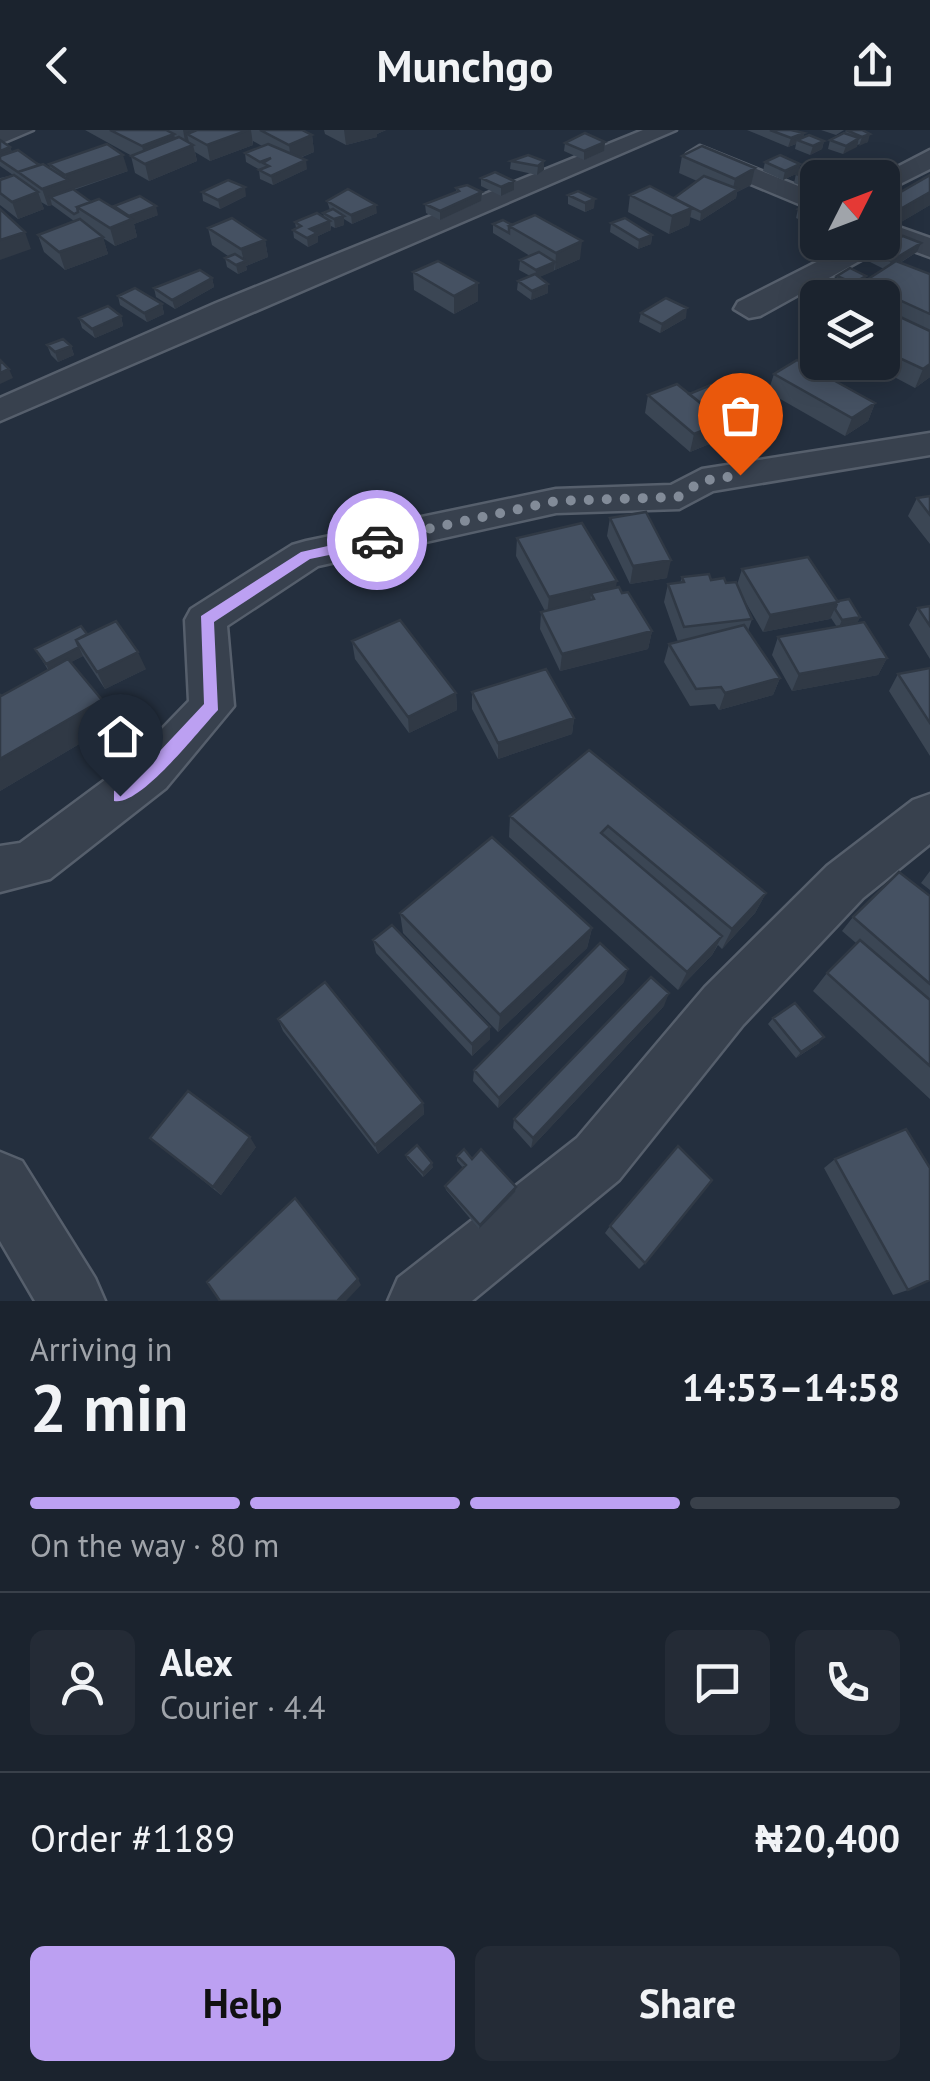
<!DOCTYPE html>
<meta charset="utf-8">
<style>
:root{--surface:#1b232e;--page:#242b36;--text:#f1f3f6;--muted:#a0a4aa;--line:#39404a;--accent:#bca0f2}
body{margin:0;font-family:"PT Sans",sans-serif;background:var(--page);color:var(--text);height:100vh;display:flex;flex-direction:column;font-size:38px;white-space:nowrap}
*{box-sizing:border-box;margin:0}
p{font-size:32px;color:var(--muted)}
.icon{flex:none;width:55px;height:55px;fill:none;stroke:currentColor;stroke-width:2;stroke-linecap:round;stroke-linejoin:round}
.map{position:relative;height:1171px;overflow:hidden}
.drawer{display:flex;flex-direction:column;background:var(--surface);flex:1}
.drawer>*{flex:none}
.needle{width:65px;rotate:48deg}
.fabs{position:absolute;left:800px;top:30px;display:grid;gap:20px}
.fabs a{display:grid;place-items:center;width:100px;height:100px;border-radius:15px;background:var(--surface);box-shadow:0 5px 25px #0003,0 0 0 2px var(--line);font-size:50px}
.pin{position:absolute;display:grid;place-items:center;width:85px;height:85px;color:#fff;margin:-102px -42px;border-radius:50% 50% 50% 0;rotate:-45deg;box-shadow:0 0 10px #0007}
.pin .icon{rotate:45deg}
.courier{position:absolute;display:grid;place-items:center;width:100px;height:100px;margin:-50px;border:8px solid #bca0f2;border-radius:50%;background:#fff;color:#222;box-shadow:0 2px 12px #0007}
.summary em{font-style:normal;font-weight:700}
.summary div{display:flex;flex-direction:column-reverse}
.summary{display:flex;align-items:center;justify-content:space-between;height:170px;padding:0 30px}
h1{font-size:65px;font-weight:700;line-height:75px}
.bar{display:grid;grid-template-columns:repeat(4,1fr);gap:15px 10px;align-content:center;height:120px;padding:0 30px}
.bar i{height:12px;border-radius:8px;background:var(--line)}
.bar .active{background:var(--accent)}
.bar p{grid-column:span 4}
.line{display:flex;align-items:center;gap:25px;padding:0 30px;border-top:2px solid var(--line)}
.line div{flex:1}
.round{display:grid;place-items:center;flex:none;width:105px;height:105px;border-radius:15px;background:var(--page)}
.primary-button{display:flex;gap:20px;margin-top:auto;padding:20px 30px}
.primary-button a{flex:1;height:115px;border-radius:15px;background:var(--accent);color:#111;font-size:40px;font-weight:700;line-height:115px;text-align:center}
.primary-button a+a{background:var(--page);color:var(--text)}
header{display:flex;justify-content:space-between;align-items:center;height:130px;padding:0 30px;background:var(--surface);font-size:45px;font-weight:700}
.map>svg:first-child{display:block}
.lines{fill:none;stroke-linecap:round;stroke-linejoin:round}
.street-casing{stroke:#565f6c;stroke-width:5}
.street{fill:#38414e;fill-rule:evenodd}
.wall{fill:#3b4654}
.shaded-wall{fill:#303945}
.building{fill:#455162;stroke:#303945;stroke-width:2.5}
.route{fill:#bca0f2}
.done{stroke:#828b98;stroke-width:10;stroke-dasharray:0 18}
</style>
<header><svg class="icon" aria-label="back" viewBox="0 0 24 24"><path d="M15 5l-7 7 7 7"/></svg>Munchgo<svg class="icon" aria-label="share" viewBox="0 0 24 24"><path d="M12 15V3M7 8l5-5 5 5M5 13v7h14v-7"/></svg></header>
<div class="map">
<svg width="930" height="1171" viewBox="0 0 930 1171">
<rect width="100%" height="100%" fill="#242f3e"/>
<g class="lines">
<defs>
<path id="street" d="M0,0H33L0,14Z
M643,0H676L0,291V268L216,173Z
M700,16L818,64V82L691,29L687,24Z
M930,20V39L882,63V48H876Z
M882,91L930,108V127L892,113L760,186L749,188L734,179L738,172L856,112H882Z
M930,303V325L713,361L679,379L556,383L318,436L227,496L234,576L166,658L50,749L0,762V716L20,713L132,630L189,571L185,490L191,479L292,415L306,411L556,359L671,355L702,339Z
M930,664V714L863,768L743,895L619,1050L472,1171H388L398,1148L577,1008L705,857L827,736L913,670Z
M0,1022L22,1031L95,1148L105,1171H35L0,1111Z"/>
</defs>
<use href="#street" class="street-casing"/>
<use href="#street" class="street"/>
</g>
<path class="wall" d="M85,0H302L312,5L314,22L300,28L307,39L273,55L260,49L259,40H260L246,32L245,23L262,16L253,11V15L210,31L195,22L197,31L149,51L135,43L131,26H132Z
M324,0H386L377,4V7L346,15L325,4Z
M747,0H791L804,3L803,8L824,11L822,19L810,25L795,19L796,14L788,17Z
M821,0H844L836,5Z
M846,0H862L868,12L857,15L843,24L828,19L830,10L845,3Z
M0,10L10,17L12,22L50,38L49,34L128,41L74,60L91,72L115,79L114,76L158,85L134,94L137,107L115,116L103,108L108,124L65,140L44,122L38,105L74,91L52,75L48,76L41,72L44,79L18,89L0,75V48L13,45L0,36Z
M605,12L604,21L584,30L564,21L565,13Z
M682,26L755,38L751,55L737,62L736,68L700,91L690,87L689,95L669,104L628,82L630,65L674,68L697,51L679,43Z
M511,31H544V40L537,45L510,39Z
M765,32L800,34L798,43L783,50L763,41Z
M825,41L860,48H823Z
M796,44L818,48V50L805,57L794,53Z
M930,45V75L896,95L882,89V77L885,71Z
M481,48L514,51V60L501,66L481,56Z
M456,58L482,62L481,71L440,90L426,83L425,74L456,63Z
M202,62L246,66L220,79L203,71Z
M568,65L594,78L585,82L568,74Z
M327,71L377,83L352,94L344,89V95L335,98L331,96V100L318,106V112L308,117L294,108L293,100L296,98L295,92L324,87L323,83L330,80Z
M818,75V98L796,88L798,79Z
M503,90L580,129L539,147L548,163L531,170L517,160L518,151L530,146L519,140L520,130L530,126L493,103V94Z
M611,93L652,105L651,114L638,119L610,102Z
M208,98L265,110L268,127L246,136L247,140L238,144L227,137L225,128L228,126L212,115Z
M917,122L900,133L930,144V247L915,258L866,232H882V196L886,194L882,192V168H857L861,155L850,162L835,155L837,146H866L863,152L884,139L870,132L873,123Z
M413,142L478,153V171L454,184L414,160Z
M212,148L214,157L175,179L156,167L154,158Z
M118,166L162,174L164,184L147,192L120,175Z
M641,183L686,188L660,203L639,192Z
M121,186L123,196L95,208L82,198L79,188Z
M47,215L71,216L74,225L58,232L51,225Z
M774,244L875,273L868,291L845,306L768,262Z
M689,264L730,270L728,280L715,285L719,310L690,322L645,283L648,265Z
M930,366V414L908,386L917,368Z
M610,388L667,448L630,454L607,406Z
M517,408L616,458L652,501L648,519L560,541L540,499L541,482L545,481L516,426Z
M742,439L838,471L860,487L857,493L887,528L878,545L792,561L772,525L778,507L837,497L831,488L830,489L763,502L743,468L752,489L748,501L780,548L773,565L719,580L715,574L690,576L664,532L669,514L678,512L664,472L668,454L680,453L682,447L711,450L737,455Z
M930,476V529L909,495L918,478Z
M87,504L146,539L105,559L83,526L71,532L102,570L113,594L0,661V565L1,566L48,540L35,519Z
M352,511L456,563L457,580L409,603L355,529Z
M930,538V626L889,561L898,544Z
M472,562L574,588L572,604L498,629L472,579Z
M589,620L766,763L755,783L722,819L718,815L712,825L678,860L509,707L510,686Z
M930,741V760L921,753Z
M930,766V969L813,861L827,843L856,813L842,801L853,787Z
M400,783L592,798L587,818L498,902L403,803Z
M373,810L490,909L472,926L376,823Z
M624,852L498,978L473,951L474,940Z
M664,876L531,1018L513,998L514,989Z
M773,888L819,913L796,928L768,894Z
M278,889L423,973L424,984L378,1024L283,901Z
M150,1008L256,1017L221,1065Z
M406,1025L433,1037L423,1047L407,1029Z
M457,1026L472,1029L516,1057L515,1062L479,1099L446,1060L445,1056L463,1038L457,1031Z
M835,1029L908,1160L893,1165L824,1038Z
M610,1096L645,1133L639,1139L605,1103Z"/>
<path class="shaded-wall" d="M183,0H231L187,4L190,16L193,15L197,31L149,51L145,34L186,17Z
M247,0H251L253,15L210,31L207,15Z
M344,0H386L377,4V7L346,15Z
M804,3L802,12L797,10L796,14L788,17L791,8Z
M174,4L178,20L146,33L142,16Z
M870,4L868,12L859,16L862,7Z
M312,5L314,22L291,31L289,15Z
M859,8L857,17L843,24L846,16Z
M824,11L822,19L810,25L813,16Z
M605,12L604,21L584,30V21Z
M10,17L13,26L0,30V21Z
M123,25L128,41L50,67L52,75L48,76L42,59L67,51L65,45Z
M306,30L307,39L273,55L271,46Z
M544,31V40L537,45L538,36Z
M800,34L798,43L783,50L785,41Z
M755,38L751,55L737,62L736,68L700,91L701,82L732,63L735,49Z
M821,41L818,50L805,57L808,48Z
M514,51V60L501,66V57Z
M245,57L246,66L220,79L218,70Z
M38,62L44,79L18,89L12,72Z
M482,62L481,71L440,90V81Z
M930,62V75L896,95L902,78Z
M595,69L594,78L585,82V73Z
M376,75L377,83L352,94L351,85Z
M156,76L158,85L134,94L137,107L115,116L110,98L129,86Z
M692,78L689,95L669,104L672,86Z
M344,86V95L335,98L334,89Z
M330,91L331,100L318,106V112L308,117L307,108L310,99Z
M25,102L31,119L0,130V110Z
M652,105L651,114L638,119L639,110Z
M103,107L108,124L65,140L59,122Z
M265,110L268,127L246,136L247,140L238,144L236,135L244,132L241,119Z
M582,111L580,129L555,140L556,123Z
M921,113L917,122L888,140L891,131Z
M555,132L554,141L535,149L536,140Z
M866,146L862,155L850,162L853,153Z
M212,148L214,157L175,179L172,170Z
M478,153V171L454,184V166Z
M548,154V163L531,170L532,161Z
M162,174L164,184L147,192L144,183Z
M687,178L686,188L660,203L662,194Z
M121,186L123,196L95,208L92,199Z
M71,216L74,225L58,232L55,222Z
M930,234V247L915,258L923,239Z
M9,239L13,248L0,254V243Z
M730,270L728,280L700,291L702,282Z
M875,273L868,291L845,306L852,288Z
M724,292L719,310L690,322L694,304Z
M671,430L667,448L630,454L633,436Z
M617,451L614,469H594L591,463L590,475L547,485L549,467Z
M838,472L830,489L763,502L770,485Z
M860,487L856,496L838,499L842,490Z
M652,501L648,519L560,541L562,524Z
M79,517L83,526L50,543L46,534Z
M138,522L146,539L105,559L97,542Z
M887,528L878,545L792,561L799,544Z
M780,548L773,565L719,580L725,563Z
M456,563L457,580L409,603L408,587Z
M102,570L113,594L0,661V629Z
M574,588L572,604L498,629V613Z
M766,763L755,783L722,819L732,799Z
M592,798L587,818L498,902L500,885Z
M722,806L712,825L678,860L687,842Z
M628,839L624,852L498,978L499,968Z
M669,863L664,876L531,1018L533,1008Z
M490,897V909L472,926V914Z
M824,907L819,913L796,928L801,922Z
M423,973L424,984L378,1024L375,1015Z
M250,1007L256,1017L221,1065L213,1057Z
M432,1033L433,1037L423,1047V1043Z
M516,1057L515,1062L479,1099L480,1095Z
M358,1149L361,1155L346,1171H337Z"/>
<path class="building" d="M110,0H166L174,4L142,16Z
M197,0H248L207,15L187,4Z
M260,0H302L312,5L289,15Z
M770,0H791L804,3L791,8Z
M846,0H862L870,4L862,7Z
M585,3L605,12L584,21L565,13Z
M844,3L859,8L846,16L830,10Z
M809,5L824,11L813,16L797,10Z
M179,7L193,15L145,34L131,26Z
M0,10L10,17L0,21Z
M107,14L123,25L65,45L49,34Z
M268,14L306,30L271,46L259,40L269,36L263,33L271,28L260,32L245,23Z
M702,16L755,38L735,49L682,26Z
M18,20L39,35L18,42L0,30V26Z
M528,25L544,31L538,36L511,31Z
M780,25L800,34L785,41L765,32Z
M839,33L861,42L852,48H842L825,41Z
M43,34L68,50L42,59L18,42Z
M810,37L821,41L808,48L796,44Z
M495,42L514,51L501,57L481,48Z
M14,45L38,62L12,72L0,63V50Z
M930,45V62L902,78L885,71Z
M704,46L738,59L701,82L674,68Z
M228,50L245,57L218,70L202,62Z
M467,55L482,62L440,81L425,74L459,61L456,58Z
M650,56L692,78L672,86L630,65Z
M73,59L91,72L77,77L78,82L74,84L50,67Z
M348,59L376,75L351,85L327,71Z
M578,61L595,69L585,73L568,65Z
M140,66L156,76L129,86L114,76Z
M99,69L132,89L110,98L77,77Z
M810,72L818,75V88L798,79Z
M0,79L25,102L0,110Z
M333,79L344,86L334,89L323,83Z
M317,83L330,91L310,99L317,103L307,108L293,100L301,96L295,92Z
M535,85L582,111L556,123L509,96Z
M232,88L265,110L241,119L208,98Z
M625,88L652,105L639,110L611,93Z
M80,89L103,107L59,122L38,105Z
M503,90L512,95L509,96V103L493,94Z
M903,106L921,113L891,131L873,123Z
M539,122L555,132L536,140L520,130Z
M235,124L246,131L236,135L225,128Z
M438,131L478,153L454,166L413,142Z
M896,131L930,144V184L862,153Z
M850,138L866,146L853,153L837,146Z
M200,140L212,148L172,170L154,158Z
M535,144L548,154L532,161L518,151Z
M135,158L162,174L144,183L118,166Z
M666,168L687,178L662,194L641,183Z
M108,176L121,186L92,199L79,188Z
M898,186L930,201V234L923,239L882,220V196Z
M63,209L71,216L55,222L47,215Z
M0,230L9,239L0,243Z
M797,230L875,273L852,288L774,244Z
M677,254L724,292L694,304L648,265Z
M711,255L730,270L708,279L689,264Z
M930,366V385L917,368Z
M646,382L671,430L633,436L610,388Z
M582,393L617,451L549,467L517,408Z
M808,427L838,472L770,485L742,439Z
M709,444L711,450L724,448L726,453L736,452L752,489L684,497L668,454L684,452L682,447Z
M619,457L622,463L628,462L652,501L562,524L541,482L594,469L591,463Z
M849,469L860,487L842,490L835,479L838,471Z
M930,476V496L918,478Z
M400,490L456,563L408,587L352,511Z
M116,491L138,522L97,542L76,510Z
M864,492L887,528L799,544L778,507Z
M744,495L780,548L725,563L721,557L696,559L669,514Z
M81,496L87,504L76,510L79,517L46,534L35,519Z
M68,529L102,570L0,629V565L1,566Z
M930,538V593L898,544Z
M546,539L574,588L498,613L472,562Z
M589,620L766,763L732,799L608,696L601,703L722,806L687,842L510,686Z
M492,707L592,798L500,885L400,783Z
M899,742L930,766V854L853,787Z
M392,795L490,897L472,914L373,810Z
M860,810L930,870V936L827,843Z
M600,813L628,839L499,968L474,940Z
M651,847L669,863L533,1008L514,989Z
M325,852L423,973L375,1015L278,889Z
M795,873L824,907L801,922L773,888Z
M188,961L250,1007L213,1057L150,1008Z
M906,999L930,1038V1150L908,1160L835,1029Z
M417,1015L432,1033L423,1043L406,1025Z
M678,1016L712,1050L645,1133L610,1096Z
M464,1019L472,1029L481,1019L516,1057L480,1095L445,1056L466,1035L457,1026Z
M295,1068L358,1149L337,1171H220L207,1152Z"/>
<path class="route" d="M377,405L384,410L382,414L310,429L214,492L218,580C199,600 140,677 114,671V661L143,639L204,574L201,486L301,422Z"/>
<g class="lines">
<path class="done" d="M377,410L556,371L678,367L702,351L740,345"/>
</g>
</svg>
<div class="fabs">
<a><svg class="needle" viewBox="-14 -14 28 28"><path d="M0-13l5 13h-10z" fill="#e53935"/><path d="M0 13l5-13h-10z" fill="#a0a4aa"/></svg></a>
<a><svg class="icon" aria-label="layers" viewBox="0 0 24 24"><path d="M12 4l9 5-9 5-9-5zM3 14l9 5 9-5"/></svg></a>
</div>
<div class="pin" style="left:740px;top:345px;background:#ea580c"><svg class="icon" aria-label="bag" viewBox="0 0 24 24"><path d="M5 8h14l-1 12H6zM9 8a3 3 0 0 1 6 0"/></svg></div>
<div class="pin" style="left:120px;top:666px;background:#1f2937"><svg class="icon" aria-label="home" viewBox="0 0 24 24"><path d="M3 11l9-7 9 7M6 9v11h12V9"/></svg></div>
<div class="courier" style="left:377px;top:410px"><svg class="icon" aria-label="car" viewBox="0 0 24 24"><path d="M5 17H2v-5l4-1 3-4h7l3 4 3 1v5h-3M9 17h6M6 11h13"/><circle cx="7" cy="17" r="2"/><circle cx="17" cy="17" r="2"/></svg></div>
</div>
<section class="drawer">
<div class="summary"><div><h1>2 min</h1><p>Arriving in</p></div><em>14:53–14:58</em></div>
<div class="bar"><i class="active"></i><i class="active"></i><i class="active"></i><i></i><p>On the way · 80 m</p></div>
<div class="line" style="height:180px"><a class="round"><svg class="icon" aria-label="person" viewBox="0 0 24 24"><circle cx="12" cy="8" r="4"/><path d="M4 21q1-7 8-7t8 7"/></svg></a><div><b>Alex</b><p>Courier · 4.4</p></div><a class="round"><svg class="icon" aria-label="chat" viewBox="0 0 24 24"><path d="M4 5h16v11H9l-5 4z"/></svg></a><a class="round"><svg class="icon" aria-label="phone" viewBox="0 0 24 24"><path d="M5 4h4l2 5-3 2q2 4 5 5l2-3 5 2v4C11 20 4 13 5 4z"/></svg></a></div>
<div class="line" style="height:130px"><div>Order #1189</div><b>₦20,400</b></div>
<div class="primary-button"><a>Help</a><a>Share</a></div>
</section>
